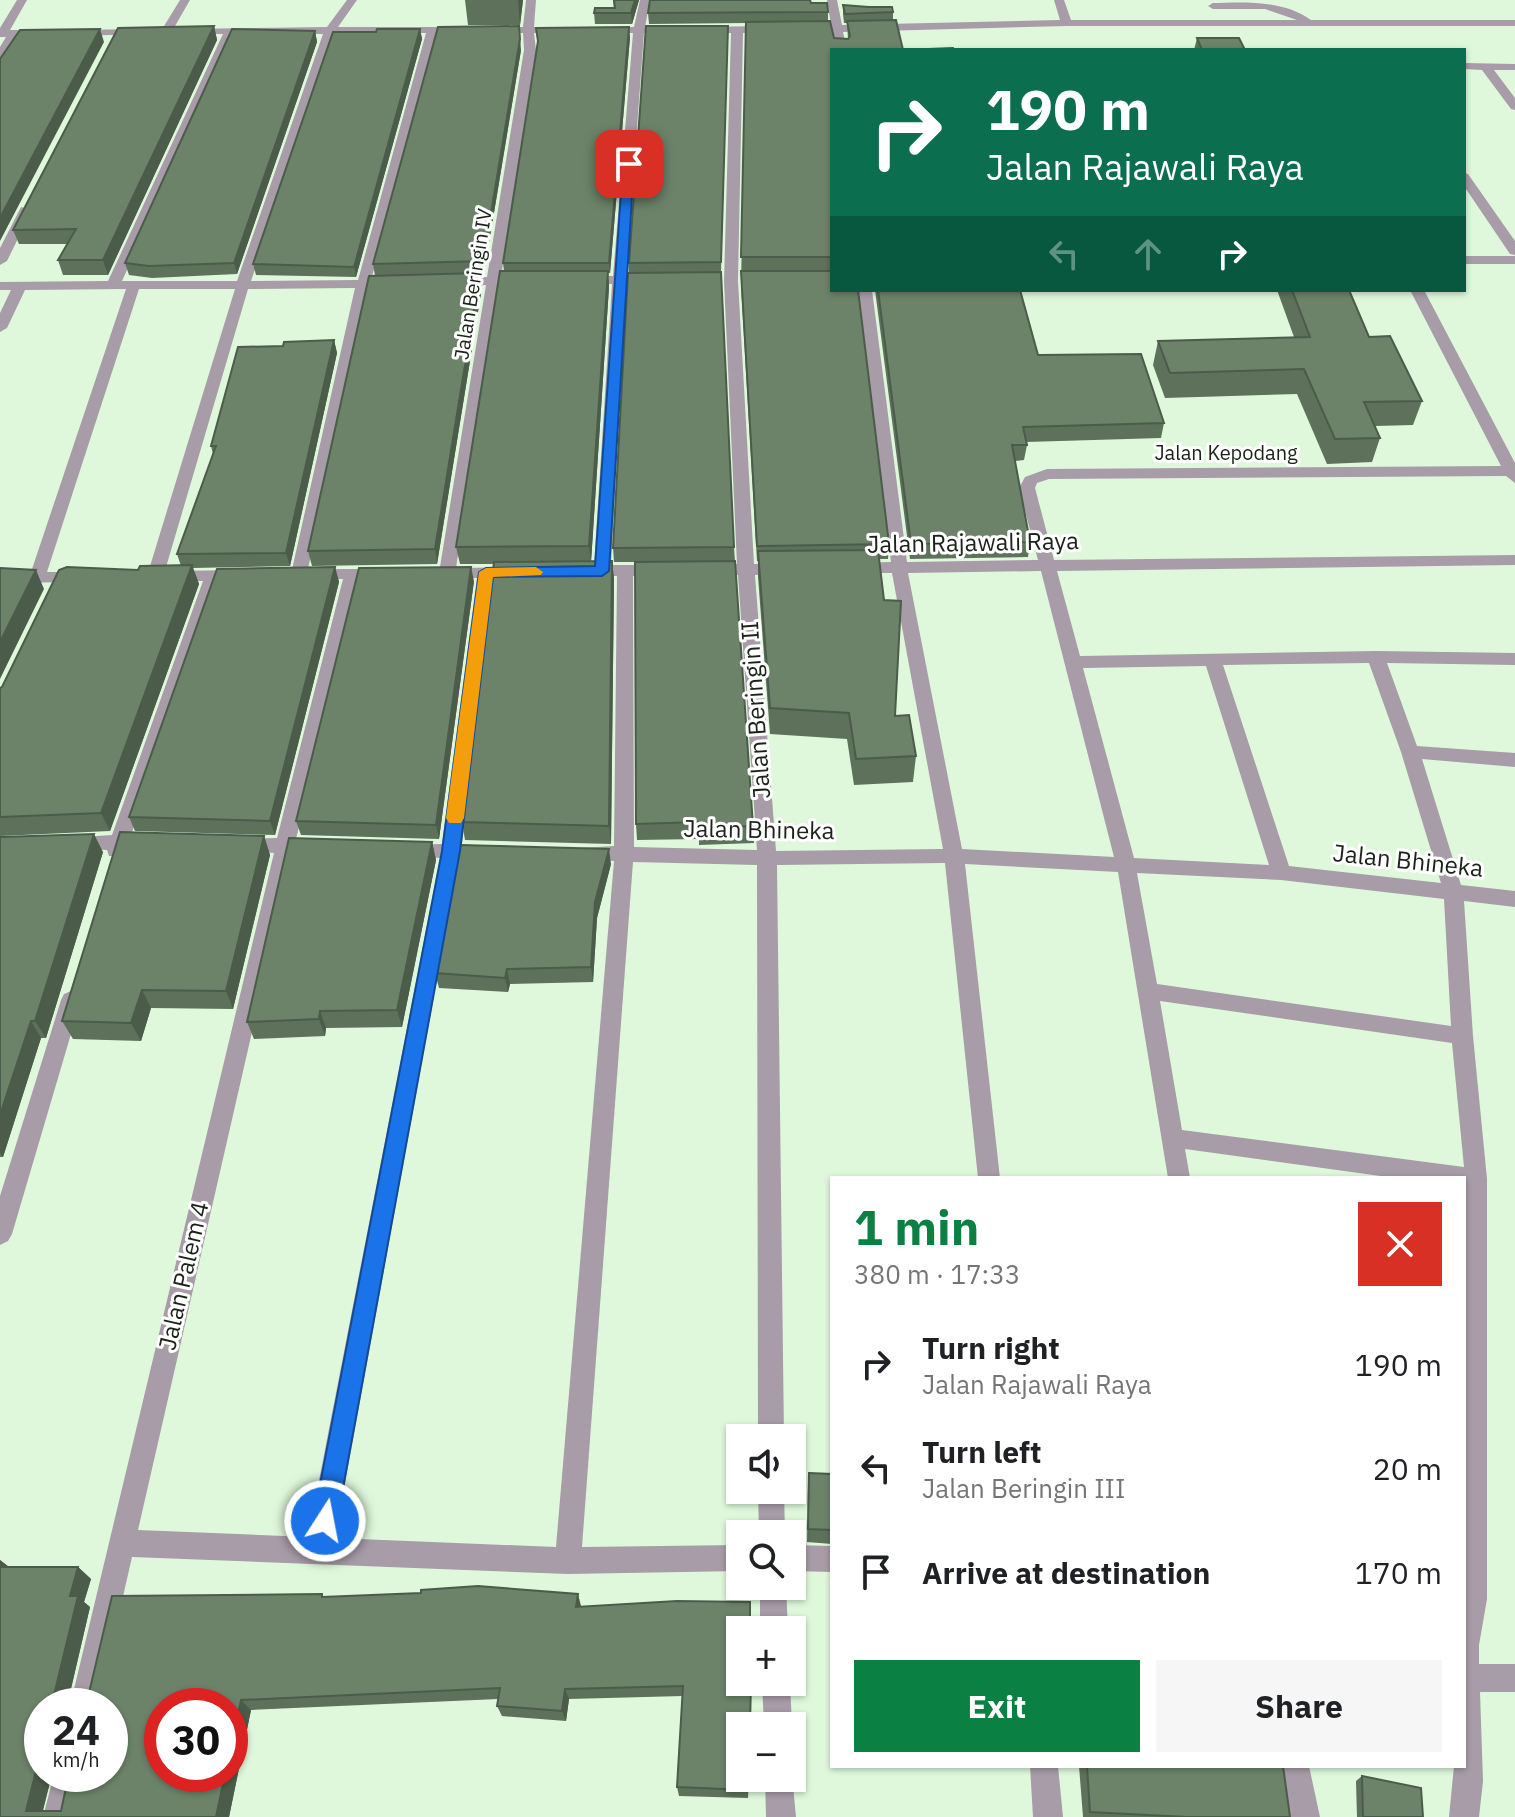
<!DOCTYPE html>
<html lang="en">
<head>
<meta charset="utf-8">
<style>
  :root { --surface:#fff; --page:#f6f6f6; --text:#202124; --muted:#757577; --accent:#0b8043 }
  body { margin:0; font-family:"IBM Plex Sans",sans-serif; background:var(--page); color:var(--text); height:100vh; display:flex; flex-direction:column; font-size:30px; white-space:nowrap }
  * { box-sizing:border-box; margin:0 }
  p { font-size:26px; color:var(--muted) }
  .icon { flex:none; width:44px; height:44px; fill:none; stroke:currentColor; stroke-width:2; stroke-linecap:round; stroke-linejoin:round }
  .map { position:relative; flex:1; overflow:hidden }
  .side { position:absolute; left:830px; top:1176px; width:636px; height:592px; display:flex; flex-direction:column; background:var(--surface); border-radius:0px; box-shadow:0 2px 6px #0004 }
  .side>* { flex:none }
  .guide { position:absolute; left:830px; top:48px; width:636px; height:244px; border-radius:0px; box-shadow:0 2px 6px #0004; background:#0b6e4f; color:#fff; overflow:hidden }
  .fabs { position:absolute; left:726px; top:1424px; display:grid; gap:16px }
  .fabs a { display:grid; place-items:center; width:80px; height:80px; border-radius:0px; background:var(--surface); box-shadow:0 2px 6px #0004; font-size:40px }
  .speed { position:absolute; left:24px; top:1688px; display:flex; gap:16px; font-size:40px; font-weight:700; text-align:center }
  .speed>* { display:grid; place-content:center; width:104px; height:104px; border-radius:50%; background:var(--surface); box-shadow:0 2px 6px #0004; line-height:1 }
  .speed small { font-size:20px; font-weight:400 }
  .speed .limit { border:12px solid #d22; background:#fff; color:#111 }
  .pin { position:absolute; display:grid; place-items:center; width:68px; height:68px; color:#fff; margin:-34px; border-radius:16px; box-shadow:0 4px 12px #0006 }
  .me { position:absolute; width:88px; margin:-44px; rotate:11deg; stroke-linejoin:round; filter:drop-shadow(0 0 6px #0008) }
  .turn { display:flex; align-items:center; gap:28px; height:168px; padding:0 24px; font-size:36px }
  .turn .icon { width:104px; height:104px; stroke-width:2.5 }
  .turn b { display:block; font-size:56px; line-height:68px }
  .lanes { display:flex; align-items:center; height:76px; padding:0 24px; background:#0003; justify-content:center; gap:40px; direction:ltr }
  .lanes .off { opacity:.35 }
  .round { display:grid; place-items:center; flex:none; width:84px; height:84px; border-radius:0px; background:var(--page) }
  .overview { display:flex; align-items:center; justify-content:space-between; height:136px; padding:0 24px }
  h1 { font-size:48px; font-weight:800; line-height:60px; color:var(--accent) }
  .button { display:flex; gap:16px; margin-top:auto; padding:16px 24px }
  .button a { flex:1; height:92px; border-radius:0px; background:var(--accent); color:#fff; font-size:32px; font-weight:800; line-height:92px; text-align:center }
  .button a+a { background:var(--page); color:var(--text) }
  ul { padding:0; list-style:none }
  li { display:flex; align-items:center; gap:24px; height:104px; padding:0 24px }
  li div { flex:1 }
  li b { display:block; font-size:30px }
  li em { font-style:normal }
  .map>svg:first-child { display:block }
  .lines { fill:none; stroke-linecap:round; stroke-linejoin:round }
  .minor { fill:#a79ca7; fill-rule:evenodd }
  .wall { fill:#5d715b; fill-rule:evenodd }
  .shaded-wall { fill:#4c5c4a }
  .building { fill:#6c836a; stroke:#4c5c4a; stroke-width:2; fill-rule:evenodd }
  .route { fill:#1a73e8; stroke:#114b97; stroke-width:2 }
  .slow { fill:#f59e0b }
  .labels { text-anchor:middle; stroke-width:6; stroke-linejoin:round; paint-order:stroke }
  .far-street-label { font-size:20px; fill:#1a2318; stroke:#fff }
  .street-label { font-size:24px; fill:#1a2318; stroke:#fff }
</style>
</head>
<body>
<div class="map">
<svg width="1515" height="1817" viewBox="0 0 1515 1817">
  <rect width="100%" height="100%" fill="#dff8dc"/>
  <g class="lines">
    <path class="minor" d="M17 0H27L10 30H43L49 33 43 36 18 37 4 58 0 59V47L6 37H0V28Z
      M180 0H190L171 33H163L161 31Z
      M347 0H357L338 27H463L469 30 463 33H438L371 280H392L399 284 392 288H369L308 569H383L391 574 383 579H360L296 839 320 842 323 847 320 852 293 853 138 1530 308 1537 440 858 402 855 399 850 402 845 442 844 477 578H447L439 573 486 285 456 286 449 282 456 278 487 277 524 50 523 33H495L489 30 495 27H523L526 0H536L534 27H563L569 30 563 33H534L536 50 501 277 524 276 531 280 524 284 500 285 456 568 519 567 527 572 519 577 494 578 462 844 492 847 495 852 492 857 459 859 335 1538 556 1547 614 861 578 858 575 853 578 848 614 846 617 576H587L579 571 581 567 594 566 612 284H584L577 280 584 276H613L633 33H603L597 30 603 27H634L640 0H650L645 27H671L677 30 671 33H644L626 276H652L659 280 652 284H626L611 565H659L667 570 659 575 633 576 634 847 757 850 738 575H711L703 570 711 565 737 564 724 281 731 33H703L697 30 703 27 771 26 775 27V31L743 33 738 281 754 564H783L791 569 783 574 755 575 776 851 943 849 892 573H855L847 568 855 563 891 562 858 290H872L907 562 1038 560 1019 488 1025 477 1047 469 1501 466 1410 290H1424L1515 463V483L1506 476 1049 479 1037 483 1035 488 1054 560 1515 555V565L1057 571 1080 656 1376 651 1515 653V665L1387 663 1417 746 1515 753V767L1422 759 1461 885 1515 891V907L1464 901 1473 1036 1487 1179V1599L1479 1645V1664H1515V1692H1480L1483 1781 1479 1817H1449L1454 1766H1464V1178H1395L1185 1149 1190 1178H1168L1118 872 965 864 1000 1178H978L945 863 777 865 784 1438H758L757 865 633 862 582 1547 740 1545V1571L568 1574 132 1557 98 1706H70L274 853 234 849 231 844 234 839 277 838 343 579H299L291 574 355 288 248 289 164 574 171 571 239 570 247 575 239 580 220 581 131 835 148 837 151 842 148 847 126 849 123 856H109L107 850 66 848 63 843 66 838 112 835 203 581H171L163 577 155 581 147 576 235 289H139L47 572H83L91 577 83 582 0 583V573L31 572 126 289 25 290 7 328 0 332V313L11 290H0V282L108 281 223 34H187L183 33V29L327 27ZM426 33 358 280 251 281 334 34ZM234 34H323L237 281H122ZM1041 571 1114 857 962 849 908 573ZM1369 663 1401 752 1441 883 1289 866 1223 665ZM1206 666 1269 865 1134 858 1083 668ZM1137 873 1281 880 1444 899 1451 1026 1157 984ZM1160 1001 1452 1043 1464 1167 1182 1130Z
      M827 0H837L842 25 1060 20 1054 0H1064L1071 20H1297L1265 9H1213L1208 6 1213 3C1245 2 1284 0 1311 20H1515V26H1067L843 32 847 50H835L832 32H807L801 29 807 26 831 25Z
      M143 29 149 32 147 34 75 36 69 33 75 30Z
      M1464 63 1515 64V70H1494L1515 98V110L1511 109 1482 70 1464 69Z
      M1464 173 1468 174 1515 241V255L1510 254 1464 186Z
      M21 207 32 210 7 261 0 265V248Z
      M1464 256H1515V264H1464Z
      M71 991 78 994 81 1000 12 1234 8 1241 0 1245V1196L61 1000 64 994Z
      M758 1490H784L785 1534H759Z
      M792 1545 832 1546V1572L792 1571Z
      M760 1586H786L788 1630H760Z
      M762 1682H790L792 1726H764Z
      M1030 1766H1058L1063 1817H1033Z
      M1281 1766H1309L1320 1817H1290Z
      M54 1774H82L73 1817H43Z
      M792 1775 796 1817H766L765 1778H792Z"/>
  </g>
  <path class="wall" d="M465 0H523L520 25H468Z
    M613 0H639L632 24H595L594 13 614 8Z
    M811 3 828 12V21L834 38 848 39 847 23H844L843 14V5L893 12V20L903 50H954H832V290L889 544 888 559H879L895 716 916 756 913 782 854 785 847 739 770 734 758 577V561H757L741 286 746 23 649 24 648 13Z
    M214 26 217 40 108 275H63L58 260 68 244H19L13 230Z
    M420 29 422 39 356 277 256 275 253 264Z
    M315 31 317 42 237 274 152 278 129 275 125 263Z
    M728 36 721 272 629 273V263Z
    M630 37 610 273H608L609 287 591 561H612L614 579 611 844 465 840 462 822 494 564H460L456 547 504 271 503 263Z
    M1197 38 1245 50H1194Z
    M521 50 484 273H480L482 287 437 564 312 566 308 551 375 276 373 264Z
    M875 290H1020L1038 355 1164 423 1161 438 1026 442 1027 445 1024 460 1015 461 1030 542 1028 557 910 559Z
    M1277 290H1349L1369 337 1422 401 1413 425 1375 426 1380 438 1372 462 1327 464 1297 394 1165 398 1153 365 1158 341 1294 337Z
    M334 340 337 353 290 566 193 568 199 584 110 831 0 836V688L138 570 181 566 177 554 213 454 211 446 283 346Z
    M734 547 753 826 754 843 699 845V839L637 840 636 824 635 562H614L613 548Z
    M335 567 339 582 275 835 135 831 129 817Z
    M474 581 439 839 301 835 296 821Z
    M264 836 270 855 233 1009 151 1008 141 1041 73 1039 62 1021Z
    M0 837 103 852 46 1038H41L3 1157H0Z
    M432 842 436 860 402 1027 326 1028 325 1036 254 1039 247 1022Z
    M611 864 597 918 593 982 510 984 508 992 439 988 435 973Z
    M832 1474V1544L807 1542 808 1487Z
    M0 1560 9 1567H78L91 1579 84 1602 90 1607 69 1698 88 1697 325 1597 581 1607 677 1601 749 1778 748 1798 679 1796 677 1787 683 1696 569 1699 566 1721 502 1716 497 1706 498 1699 251 1710 229 1817H0ZM42 1706 110 1774 61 1811H43L52 1774H42Z
    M1079 1766H1283L1290 1817H1083Z
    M1362 1776 1423 1817H1357L1356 1781Z"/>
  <path class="shaded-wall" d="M518 0H523L520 25Z
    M635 0H639L632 24 631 13Z
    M214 26 217 40 108 275 103 260Z
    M519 26 521 50 484 273 483 261Z
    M629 27 630 37 610 273 609 263Z
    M100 29 104 42 0 241V218Z
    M420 29 422 39 356 277 354 267Z
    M315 31 317 42 237 274 234 263Z
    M608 271 609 287 591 563 589 546Z
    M480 273 482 287 437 564 435 549Z
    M334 340 337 353 290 566 286 553Z
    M612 561 614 579 611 844 609 826Z
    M192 565 199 584 110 831 101 813Z
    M335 567 339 582 275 835 270 821Z
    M471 567 474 581 439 839 436 825Z
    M36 570 44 589 0 679V642Z
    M94 834 103 852 46 1038 35 1021Z
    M264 836 270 855 233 1009 226 991Z
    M432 842 436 860 402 1027 397 1010Z
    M609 849 611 864 597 918 593 982 591 967 595 902Z
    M507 969 510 984 508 992 505 978Z
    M142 990 151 1008 141 1041 131 1023Z
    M320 1011 326 1028 325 1036 319 1019Z
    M31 1021 41 1038 3 1157 0 1153V1115Z
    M0 1560 13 1570H0Z
    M78 1567 91 1579 84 1602 90 1607 67 1705 57 1699 54 1695 70 1596Z
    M578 1594 581 1606 580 1618 576 1607Z
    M565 1689 569 1699 566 1721 562 1711Z
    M241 1700 251 1710 229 1817H216L225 1774H230V1752Z
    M38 1763 42 1765V1774H52L41 1817 26 1811Z"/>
  <path class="building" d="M614 0H635L631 13H594L595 8H615Z
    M650 0H810L811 3H827L828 12 648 13Z
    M843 5 869 7H892L893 12 845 14Z
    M896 20 903 50 953 48 954 50H832V257H741L746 22 830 21 834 38 848 39 850 36 847 21Z
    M214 26 103 260H58L76 229 13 230 118 28Z
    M519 26 520 39 483 261 373 264 438 27Z
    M646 26H728L721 262 629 263Z
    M629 27 609 263H503L538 41 536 28Z
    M100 29 0 218V59L20 30Z
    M232 29 315 31 234 263 149 266 125 263Z
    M377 29H420L354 267 253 264 333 32H376Z
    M1197 38H1239L1245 50H1202Z
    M500 271H608L589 546 456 547Z
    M741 271H832V290H858L889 544 757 546Z
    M721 272 734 547 613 548 628 273Z
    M480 273 435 549 308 551 369 276Z
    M878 290H1020L1038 355 1141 354 1164 423 1023 427 1027 445H1012L1030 542 911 544Z
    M1292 290H1349L1369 337 1390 336 1422 401 1364 402 1380 438 1335 439 1304 369 1170 373 1158 341 1310 337Z
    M334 340 286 553 177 554 216 446H211L238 347 283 346 284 342Z
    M878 550 884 600 901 601 895 716 909 715 916 756 856 759 849 713 770 708 758 551Z
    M612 561 609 826 462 822 494 562Z
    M735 561 753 826 699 828 698 822 636 824 635 562Z
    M192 565 101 813 0 817V688L2 687 59 570 67 567 138 570 140 566Z
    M335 567 270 821 129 817 217 569Z
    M471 567 436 825 296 821 359 568Z
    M0 568 36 570 0 642Z
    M120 832 264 836 226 991 142 990 131 1023 62 1021Z
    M94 834 35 1021H31L0 1115V837Z
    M289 838 432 842 397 1010 320 1011 319 1019 247 1022Z
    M459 845 609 849 595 902 591 967 507 969 505 978 435 973Z
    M809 1473 832 1474V1530L808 1529Z
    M0 1567H78L70 1596H78L54 1695 57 1699 88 1697 112 1596 322 1594V1597L421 1593V1590L478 1586 578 1594 576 1607 677 1601 750 1602V1630H740V1682H751L750 1726H740V1778H748V1790L677 1787 683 1686 565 1689 562 1711 497 1706 500 1688 241 1700 230 1752V1706H162V1774H225L216 1817H0ZM42 1706H110V1774H69L61 1811H26L38 1763H42Z
    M1087 1766H1283L1290 1817H1187L1090 1812Z
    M1362 1776 1421 1788 1423 1817H1363Z"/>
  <path class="route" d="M629 161 634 164 609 571 602 576 493 577 460 851 337 1521 333 1529 325 1533 316 1529 313 1521 442 851 479 572 486 568 595 566 623 164Z"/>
  <path class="slow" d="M536 567 543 572 541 575 493 577 464 818 461 823H449L446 818 479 572 486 568Z"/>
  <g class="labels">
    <g class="far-street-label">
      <text transform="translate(473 284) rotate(-81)" y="7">Jalan Beringin IV</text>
      <text x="1226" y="460">Jalan Kepodang</text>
    </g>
    <g class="street-label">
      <text transform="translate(973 543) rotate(-1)" y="8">Jalan Rajawali Raya</text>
      <text transform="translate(756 710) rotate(-94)" y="8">Jalan Beringin II</text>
      <text transform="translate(759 830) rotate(1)" y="8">Jalan Bhineka</text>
      <text transform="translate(1408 861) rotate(6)" y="8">Jalan Bhineka</text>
      <text transform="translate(184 1276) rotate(-77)" y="8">Jalan Palem 4</text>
    </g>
  </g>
</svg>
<div class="fabs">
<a><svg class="icon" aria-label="sound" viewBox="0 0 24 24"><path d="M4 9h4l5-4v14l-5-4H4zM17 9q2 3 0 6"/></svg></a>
<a><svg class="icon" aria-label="search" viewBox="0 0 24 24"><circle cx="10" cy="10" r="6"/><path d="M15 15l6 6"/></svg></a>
<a>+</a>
<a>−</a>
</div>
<div class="speed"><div>24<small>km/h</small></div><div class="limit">30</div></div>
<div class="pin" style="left:629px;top:164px;background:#d93025"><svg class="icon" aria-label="arrive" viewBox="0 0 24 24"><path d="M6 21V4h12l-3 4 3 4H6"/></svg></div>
<svg class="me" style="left:325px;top:1521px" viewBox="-20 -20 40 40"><circle r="17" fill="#1a73e8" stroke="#fff" stroke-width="3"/><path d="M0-11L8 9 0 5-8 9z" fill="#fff"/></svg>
<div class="guide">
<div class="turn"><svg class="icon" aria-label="right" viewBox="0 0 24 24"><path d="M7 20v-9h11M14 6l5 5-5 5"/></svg><div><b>190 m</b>Jalan Rajawali Raya</div></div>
<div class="lanes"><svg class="icon off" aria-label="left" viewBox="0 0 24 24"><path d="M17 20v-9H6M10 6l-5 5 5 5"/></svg><svg class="icon off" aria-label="ahead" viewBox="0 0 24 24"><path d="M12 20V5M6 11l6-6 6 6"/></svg><svg class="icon" aria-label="right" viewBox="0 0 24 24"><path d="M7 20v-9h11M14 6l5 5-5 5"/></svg></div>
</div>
<section class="side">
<div class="overview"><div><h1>1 min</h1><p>380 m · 17:33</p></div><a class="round" style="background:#d93025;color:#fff"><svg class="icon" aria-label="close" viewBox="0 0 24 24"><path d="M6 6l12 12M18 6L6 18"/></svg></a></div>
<ul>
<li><svg class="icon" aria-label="right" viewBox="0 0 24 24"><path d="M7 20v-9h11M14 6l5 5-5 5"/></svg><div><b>Turn right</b><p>Jalan Rajawali Raya</p></div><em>190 m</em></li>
<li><svg class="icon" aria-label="left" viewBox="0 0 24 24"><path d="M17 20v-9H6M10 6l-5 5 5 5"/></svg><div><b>Turn left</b><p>Jalan Beringin III</p></div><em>20 m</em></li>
<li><svg class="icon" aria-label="arrive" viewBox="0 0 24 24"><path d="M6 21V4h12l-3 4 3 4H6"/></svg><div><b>Arrive at destination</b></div><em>170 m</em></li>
</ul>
<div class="button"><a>Exit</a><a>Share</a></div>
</section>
</div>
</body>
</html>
